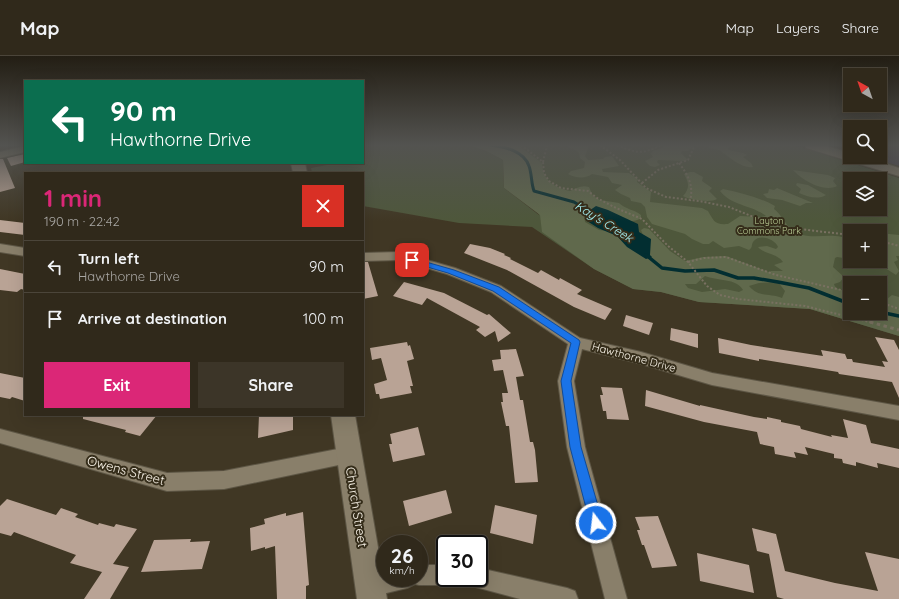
<!DOCTYPE html>
<html lang="en">
<head>
<meta charset="utf-8">
<style>
  :root { --surface:#30291b; --page:#3c3528; --text:#f1f3f6; --muted:#a8a6a3; --line:#4b453a; --accent:#db2777 }
  body { margin:0; font-family:Quicksand,sans-serif; background:var(--page); color:var(--text); height:100vh; display:flex; flex-direction:column; font-size:15px; white-space:nowrap }
  * { box-sizing:border-box; margin:0 }
  p { font-size:13px; color:var(--muted) }
  .icon { flex:none; width:22px; height:22px; fill:none; stroke:currentColor; stroke-width:2; stroke-linecap:round; stroke-linejoin:round }
  .map { position:relative; flex:1; overflow:hidden }
  .panel { position:absolute; left:24px; top:116px; width:340px; height:244px; display:flex; flex-direction:column; background:var(--surface); border-radius:0px; box-shadow:0 4px 16px #0002,0 0 0 1px var(--line) }
  .panel>* { flex:none }
  .banner { position:absolute; left:24px; top:24px; width:340px; height:84px; border-radius:0px; box-shadow:0 4px 16px #0002,0 0 0 1px var(--line); background:#0b6e4f; color:#fff; overflow:hidden }
  .needle { width:26px; rotate:320deg }
  .tools { position:absolute; left:843px; top:12px; display:grid; gap:8px }
  .tools a { display:grid; place-items:center; width:44px; height:44px; border-radius:0px; background:var(--surface); box-shadow:0 4px 16px #0002,0 0 0 1px var(--line); font-size:20px }
  .speed { position:absolute; left:376px; top:479px; display:flex; gap:8px; font-size:20px; font-weight:700; text-align:center }
  .speed>* { display:grid; place-content:center; width:52px; height:52px; border-radius:50%; background:var(--surface); box-shadow:0 4px 16px #0002,0 0 0 1px var(--line); line-height:1 }
  .speed small { font-size:10px; font-weight:400 }
  .speed .limit { border:2px solid #111; border-radius:6px; background:#fff; color:#111 }
  .pin { position:absolute; display:grid; place-items:center; width:34px; height:34px; color:#fff; margin:-17px; border-radius:8px; box-shadow:0 2px 6px #0006 }
  .me { position:absolute; width:44px; margin:-22px; rotate:345deg; stroke-linejoin:round; filter:drop-shadow(0 0 3px #0008) }
  .turn { display:flex; align-items:center; gap:14px; height:84px; padding:0 20px; font-size:18px }
  .turn .icon { width:52px; height:52px; stroke-width:2.5 }
  .turn b { display:block; font-size:28px; line-height:34px }
  .round { display:grid; place-items:center; flex:none; width:42px; height:42px; border-radius:0px; background:var(--page) }
  .summary { display:flex; align-items:center; justify-content:space-between; height:68px; padding:0 20px }
  h1 { font-size:24px; font-weight:700; line-height:30px; color:var(--accent) }
  .button { display:flex; gap:8px; margin-top:auto; padding:8px 20px }
  .button a { flex:1; height:46px; border-radius:0px; background:var(--accent); color:#fff; font-size:16px; font-weight:700; line-height:46px; text-align:center }
  .button a+a { background:var(--page); color:var(--text) }
  ul { padding:0; list-style:none }
  li { display:flex; align-items:center; gap:12px; height:52px; padding:0 20px; border-top:1px solid var(--line) }
  li div { flex:1 }
  li b { display:block; font-size:15px }
  li em { font-style:normal }
  header { display:flex; align-items:center; gap:24px; box-sizing:border-box; height:56px; padding:0 20px; background:var(--surface); border-bottom:1px solid var(--line) }
  header strong { font-size:19px }
  nav { display:flex; gap:22px; margin-inline-start:auto; font-size:14px }
  .map>svg:first-child { display:block }
  .education { fill:#423c4d }
  .green { fill:#4e573b; fill-rule:evenodd }
  .forest { fill:#60694c; fill-rule:evenodd }
  .water { fill:#022e31 }
  .lines { fill:none; stroke-linecap:round; stroke-linejoin:round }
  .stream-far1 { stroke:#022e31; stroke-width:3 }
  .stream { stroke:#022e31; stroke-width:3.5 }
  .building { fill:#b9a395 }
  .street-casing { stroke:#5d5645; stroke-width:2 }
  .secondary-casing { stroke:#5d5645; stroke-width:2 }
  .path-far1 { stroke:#797161; stroke-width:2; stroke-dasharray:2 2; stroke-linecap:butt }
  .path { stroke:#797161; stroke-width:3; stroke-dasharray:3.5 3.5; stroke-linecap:butt }
  .street { fill:#897f6a; fill-rule:evenodd }
  .secondary { fill:#897f6a; fill-rule:evenodd }
  .route { fill:#1a73e8; stroke:#114b97 }
  .labels { text-anchor:middle; stroke-width:4; stroke-linejoin:round; paint-order:stroke }
  .far-park-label { font-size:9px; fill:#b8ca94; stroke:#352d1a }
  .street-label { font-size:11px; fill:#faf4e9; stroke:#352d1a }
  .water-label { font-size:12px; font-style:italic; fill:#a5f1f5; stroke:#352d1a }
  .near-street-label { font-size:13px; fill:#faf4e9; stroke:#352d1a }
</style>
</head>
<body>
<header>
<strong>Map</strong>
<nav><a>Map</a><a>Layers</a><a>Share</a></nav>
</header>
<div class="map">
<svg width="899" height="543" viewBox="0 0 899 543">
  <rect width="100%" height="100%" fill="#403724"/>
  <path class="education" d="M880 89H899V110L870 101H880Z"/>
  <path class="green" d="M363 89H468L486 95 503 104 504 132 539 159 493 89H794L899 122V280L810 253 699 246 661 236 633 233 594 213 532 171 459 167 363 150V117H312L311 112 338 107H363ZM850 123H880V153H850ZM850 175H880V205H850ZM850 227H880V257H850Z"/>
  <path class="forest" d="M468 89H518L542 107C543 125 554 131 570 135 577 132 581 129 589 131L593 140 600 144 619 147C625 153 635 154 641 159V162C629 171 600 159 588 153L584 156 585 166 599 174 643 179 641 174 644 172 649 173 670 195 685 205 703 201 726 200 769 216 771 215H783L774 209 783 206C777 197 765 199 758 191L767 190 776 193 778 191C775 183 759 177 753 186 751 190 753 191 749 194L739 190 724 192 713 185 709 188H703L692 183 685 178 652 168 647 161 645 151 641 147 631 145 630 142 621 138 615 134 622 129 612 127 608 121 592 118C586 123 575 122 568 118L571 115 584 112 585 106 580 102 579 97C576 93 569 93 567 89L589 90 585 100 588 104 603 103 605 101 612 100 619 110 602 113 603 116 629 117 638 123 637 126 651 136 650 146 702 152 708 155C714 165 714 169 728 168L740 160 761 161 766 160C752 149 732 150 720 135L723 133C741 137 759 141 775 150L774 153C781 158 784 166 790 172 802 184 820 179 835 180 840 180 845 182 850 183V191L845 188 844 190 850 195V203L837 201 835 202 833 211 844 221 840 226 834 228C835 234 844 234 850 236V257H880V242L887 243 892 239 899 241V280L810 253 699 246 661 236 633 233 594 213 542 176 540 159 504 132 503 104 486 95ZM705 220C716 225 737 222 743 234L739 236 725 233 702 236 688 232 685 228H696ZM778 226 785 235 782 242C770 237 759 242 749 230L759 227Z
    M665 89H693L694 90 688 95H682L681 97 688 104 685 105 658 104 657 106 660 109 655 111 650 110 645 105 653 101 651 98 653 95 662 92Z
    M708 89H728L729 90 728 93C734 97 742 95 747 99L743 101 751 107 753 111C743 113 730 102 722 96 719 93 713 93 709 92Z
    M793 114 828 119 835 122 833 125 837 130C824 137 802 124 793 114Z
    M690 116H694L703 121 702 125 712 132 709 135 717 143C712 147 689 144 683 140 690 132 689 127 684 118Z
    M797 127 808 129 826 139C818 144 808 141 799 137L801 133 796 129Z
    M777 132 813 147H806L800 150 782 144 767 142 763 138 768 137 769 133 774 134Z
    M880 177 899 179V200H896L898 204 894 206 899 215 896 219 882 210 883 205 880 201Z"/>
  <path class="water" d="M596 150 608 154 638 168 639 176 651 183 650 199 652 201 646 203 627 191 617 180 598 172 587 165 586 157Z"/>
  <g class="lines">
    <path class="stream-far1" d="M491 89C505 91 524 95 529 110 532 118 531 127 534 135L574 146 592 157"/>
    <path class="stream" d="M646 199 662 212 685 215 714 214 738 222H754L778 226 809 232 850 248
      M880 256 899 260"/>
  </g>
  <path class="building" d="M25 98V106L11 110 7 102Z
    M0 103H3L15 132 0 136Z
    M0 164 25 167V179L0 176Z
    M470 188 490 192 505 198 504 199 511 202 510 203 538 217 541 214 559 224 560 222 582 234 577 238 612 253 605 264 574 251 507 214 464 197Z
    M363 206H368L378 240 363 243Z
    M0 213 25 218V234L21 233 17 236 0 234Z
    M404 226 444 237 487 259 489 258 511 277 498 286 495 275 485 281 476 274 480 271 427 242 422 249 393 240Z
    M626 259 653 267 649 279 623 270Z
    M671 272 698 278V292L670 284Z
    M875 281 894 284 899 294V342L892 326 839 318 838 316 759 303V305L719 297 718 282 751 289 823 300 821 294 845 298 847 303H852L853 306 885 311 882 305 888 306Z
    M407 286 408 290 410 289 414 303 407 305 413 330H410L412 337 380 343 379 338H376L374 328 387 324 381 302 372 304 370 292Z
    M516 293 524 320 516 321 520 344H523L530 386H533L535 394 538 426 515 427 509 370H506L501 346H503L502 337H508L503 314 494 315 492 304 501 303 500 294Z
    M0 317 25 322V345L12 341 10 343 0 341Z
    M601 331 622 332 629 364 607 363 606 355H603L600 339H603Z
    M646 334 700 350V349L754 361 767 363V361L781 364V366L800 370 801 373 832 381 831 379 848 382 843 363 866 369 871 387 899 393V412L877 407 878 412 856 406V410L843 407 842 403 834 402V398L805 391 808 399 794 396 796 402 775 398 774 391 760 388 757 376 704 366 645 350Z
    M83 359H157L140 380 125 376 126 374 83 363Z
    M259 359H293V374L258 382Z
    M418 371 425 399 393 406 389 388H392L390 378Z
    M446 434 452 457 409 470 403 445Z
    M7 443 56 459 61 452 78 458 75 461 98 469 99 467 114 471 116 468 137 473 113 508 129 511 110 543H84L102 516 70 507 76 499 14 476 11 480 0 477V450Z
    M495 449 537 459 533 488 490 477Z
    M303 456 309 529 306 530V543H277L275 490 265 493V491L251 495 250 472 265 468 264 463 286 457V460Z
    M658 460 677 510 652 512 644 489H642L637 474H640L635 461Z
    M752 472 776 478 785 515 835 527 878 535 865 496 899 503V543H784L777 541 769 498 757 495Z
    M191 483 190 486 210 485 202 513 141 516 154 484Z
    M697 497 749 509 754 537 700 525Z"/>
  <g class="lines">
    <defs>
      <path id="street" d="M25 90V96L0 102V96Z
        M0 188 25 192V200L0 196Z
        M399 196 455 212 501 230 580 282 641 296 712 317 899 350V364L712 329 641 308 582 293 574 325 585 391 627 543H605L567 391 558 325 568 288 491 236 447 218 399 204 363 205V197Z
        M0 373 167 417 224 415 348 391 354 393 357 399 354 405 348 407 224 433 167 435 0 387Z
        M419 509H445V522H454L452 526 445 529H419L415 528 407 532 370 541 363 537 359 530 363 523 385 516V522H419Z
        M479 512 567 532 575 535 578 543H520L468 529 465 522H479Z"/>
      <path id="secondary" d="M805 89H823L850 97V101H865L899 112V120L806 92Z
        M291 107H305L307 117H293Z
        M331 359H355L387 543H357Z"/>
    </defs>
    <use href="#street" class="street-casing"/>
    <use href="#secondary" class="secondary-casing"/>
    <path class="path-far1" d="M521 89 543 106 544 117 549 125 561 132 588 135 597 142 616 152 642 163 668 190 688 206 707 230 720 239 738 243 805 250 873 267
      M600 89 620 104 646 132 666 141 699 145 729 151 771 168 783 171 850 179
      M617 89C636 97 642 99 661 89
      M543 106 547 89
      M679 107C688 119 694 129 690 145
      M642 127 658 114 688 104 695 89
      M880 185 899 190
      M688 206 704 202 726 201 776 219 850 236
      M880 246 899 253"/>
    <path class="path" d="M870 266 899 274"/>
    <use href="#street" class="street"/>
    <use href="#secondary" class="secondary"/>
  </g>
  <linearGradient id="sky" x2="0" y2="1"><stop stop-color="#231e14"/><stop offset="0.54" stop-color="#535350"/><stop offset="1" stop-color="#535350" stop-opacity="0"/></linearGradient>
  <rect width="899" height="165" fill="url(#sky)"/>
  <path class="route" d="M410 202H412L454 214 499 231 579 284 580 286 571 325 581 391 603 467 601 472 596 474 592 472 590 467 570 391 561 325 571 287 493 235 448 217 410 206Z"/>
  <g class="labels">
    <g class="far-park-label">
      <text x="769" y="168">Layton<tspan x="769" dy="10">Commons Park</tspan></text>
    </g>
    <g class="street-label">
      <text transform="translate(634 301) rotate(15)" y="4">Hawthorne Drive</text>
    </g>
    <g class="water-label">
      <text transform="translate(604 166) rotate(32)" y="4">Kay's Creek</text>
    </g>
    <g class="near-street-label">
      <text transform="translate(126 414) rotate(15)" y="5">Owens Street</text>
      <text transform="translate(357 451) rotate(81)" y="5">Church Street</text>
    </g>
  </g>
</svg>
<div class="tools">
<a><svg class="needle" viewBox="-14 -14 28 28"><path d="M0-13l5 13h-10z" fill="#e53935"/><path d="M0 13l5-13h-10z" fill="#a8a6a3"/></svg></a>
<a><svg class="icon" aria-label="search" viewBox="0 0 24 24"><circle cx="10" cy="10" r="6"/><path d="M15 15l6 6"/></svg></a>
<a><svg class="icon" aria-label="layers" viewBox="0 0 24 24"><path d="M12 4l9 5-9 5-9-5zM3 14l9 5 9-5"/></svg></a>
<a>+</a>
<a>−</a>
</div>
<div class="speed"><div>26<small>km/h</small></div><div class="limit">30</div></div>
<div class="pin" style="left:412px;top:204px;background:#d93025"><svg class="icon" aria-label="arrive" viewBox="0 0 24 24"><path d="M6 21V4h12l-3 4 3 4H6"/></svg></div>
<svg class="me" style="left:596px;top:467px" viewBox="-20 -20 40 40"><circle r="17" fill="#1a73e8" stroke="#fff" stroke-width="3"/><path d="M0-11L8 9 0 5-8 9z" fill="#fff"/></svg>
<div class="banner">
<div class="turn"><svg class="icon" aria-label="left" viewBox="0 0 24 24"><path d="M17 20v-9H6M10 6l-5 5 5 5"/></svg><div><b>90 m</b>Hawthorne Drive</div></div>
</div>
<section class="panel">
<div class="summary"><div><h1>1 min</h1><p>190 m · 22:42</p></div><a class="round" style="background:#d93025;color:#fff"><svg class="icon" aria-label="close" viewBox="0 0 24 24"><path d="M6 6l12 12M18 6L6 18"/></svg></a></div>
<ul>
<li><svg class="icon" aria-label="left" viewBox="0 0 24 24"><path d="M17 20v-9H6M10 6l-5 5 5 5"/></svg><div><b>Turn left</b><p>Hawthorne Drive</p></div><em>90 m</em></li>
<li><svg class="icon" aria-label="arrive" viewBox="0 0 24 24"><path d="M6 21V4h12l-3 4 3 4H6"/></svg><div><b>Arrive at destination</b></div><em>100 m</em></li>
</ul>
<div class="button"><a>Exit</a><a>Share</a></div>
</section>
</div>
</body>
</html>
